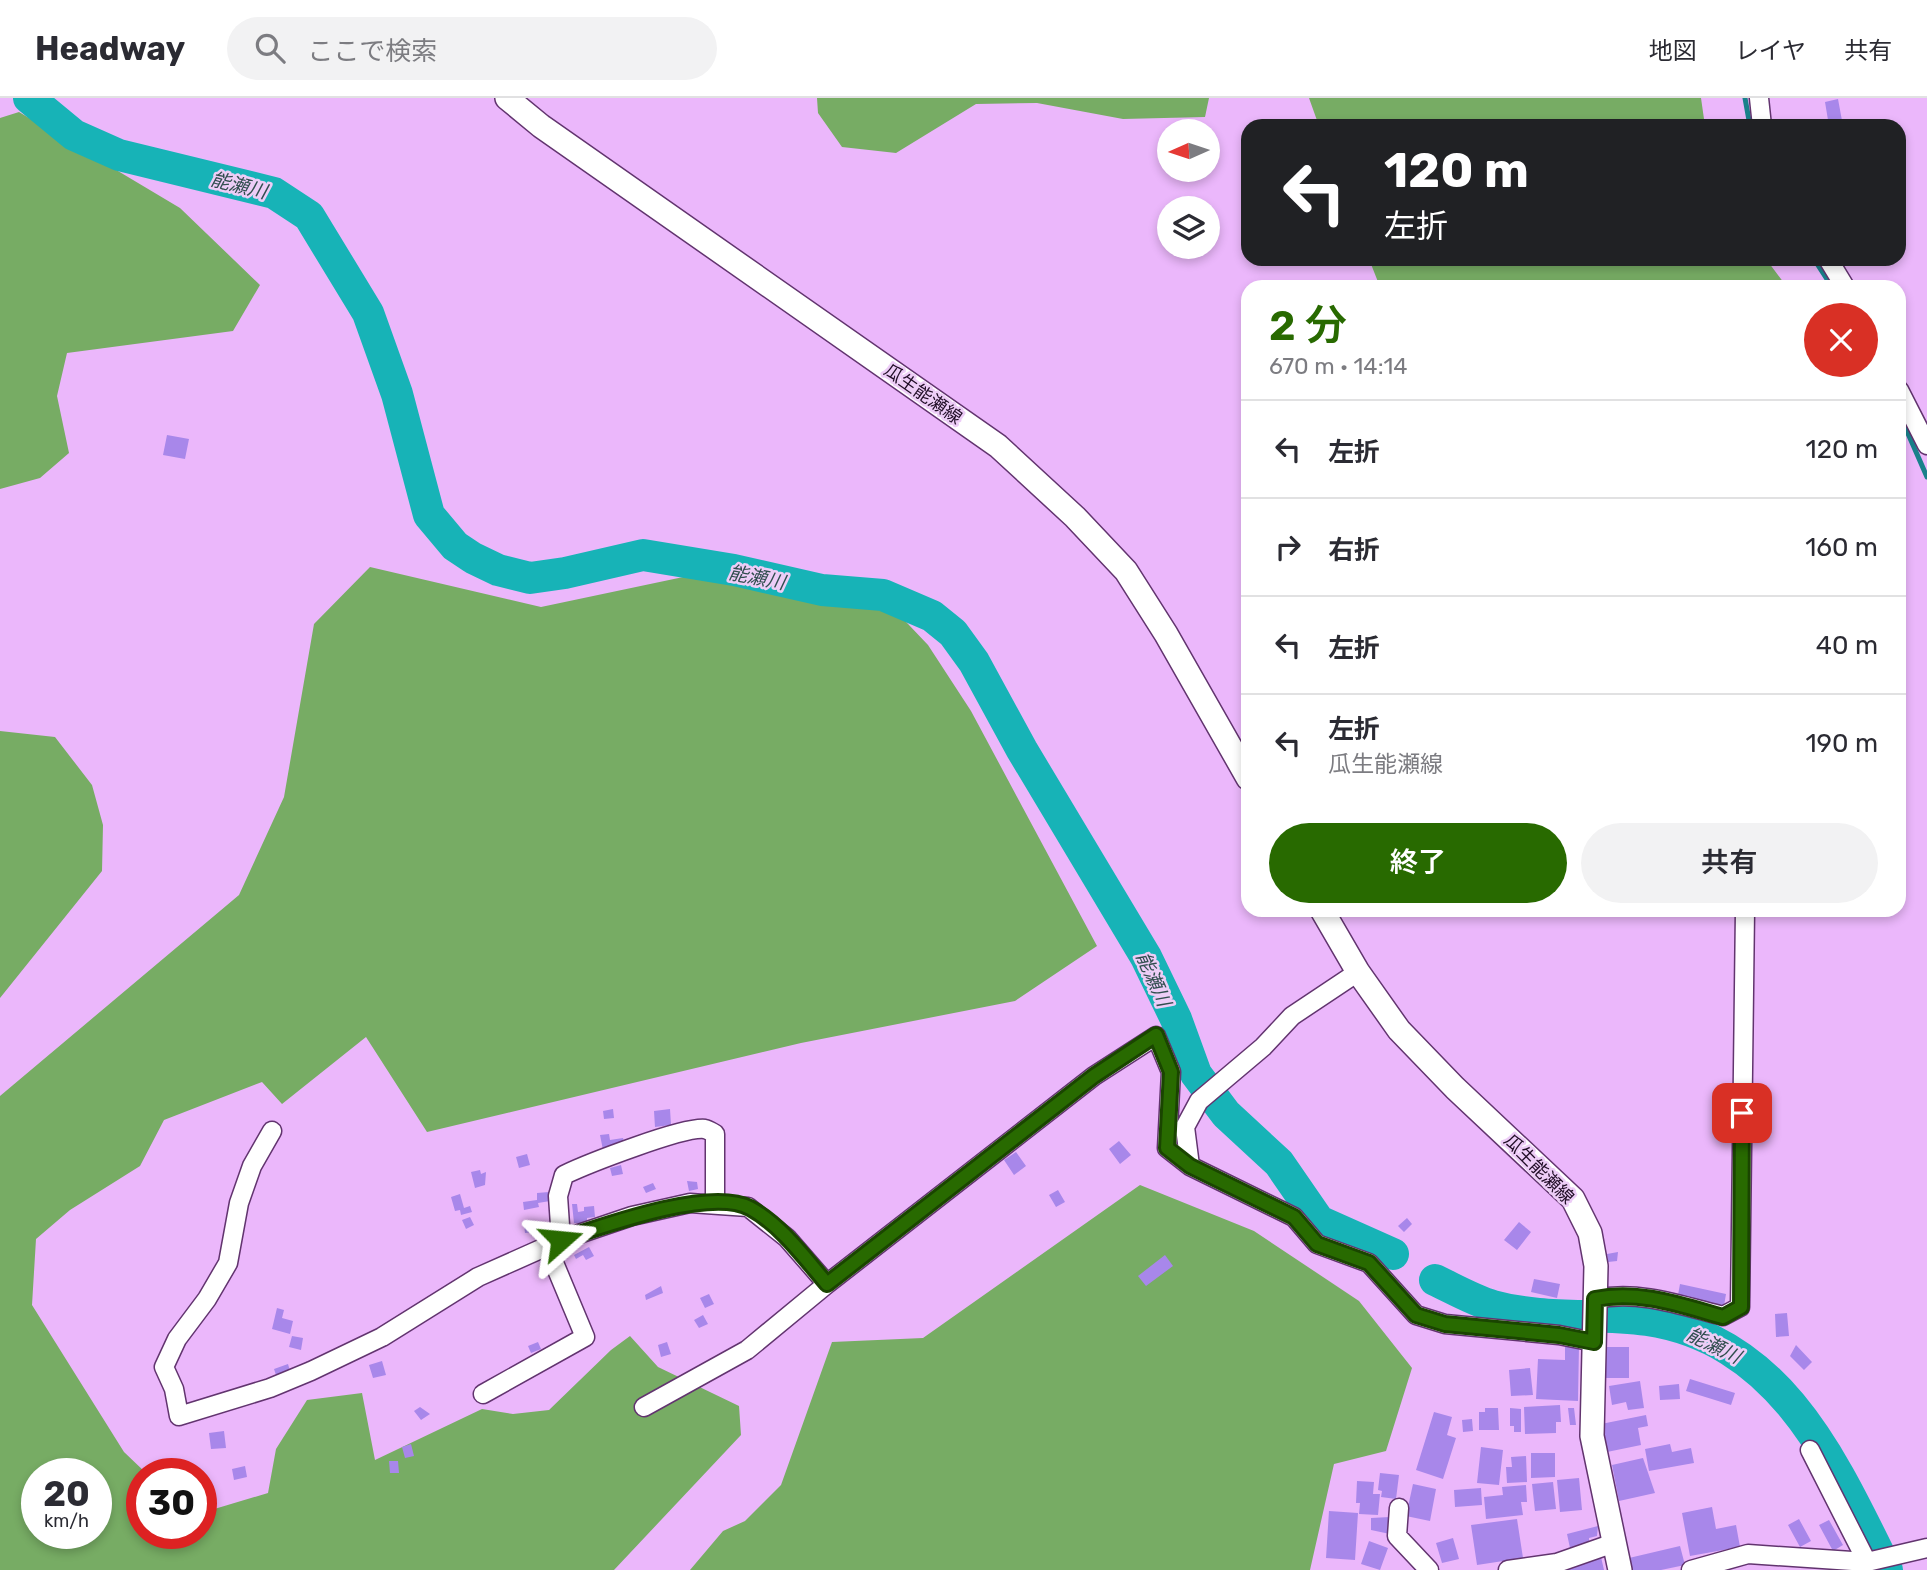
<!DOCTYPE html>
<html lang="ja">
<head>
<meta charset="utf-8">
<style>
  :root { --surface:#fff; --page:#f2f2f3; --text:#2b2b33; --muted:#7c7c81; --line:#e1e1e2; --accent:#286a00 }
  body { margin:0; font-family:Rubik,"Noto Sans JP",sans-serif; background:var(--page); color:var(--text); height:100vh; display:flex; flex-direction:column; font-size:26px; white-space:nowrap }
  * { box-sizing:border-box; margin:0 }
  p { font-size:23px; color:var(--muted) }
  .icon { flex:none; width:38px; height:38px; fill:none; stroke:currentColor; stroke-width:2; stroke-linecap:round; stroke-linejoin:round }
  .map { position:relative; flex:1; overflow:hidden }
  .panel { position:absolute; left:1241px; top:182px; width:665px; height:637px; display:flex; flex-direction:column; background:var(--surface); border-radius:21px; box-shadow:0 4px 10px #0003 }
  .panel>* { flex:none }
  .guide { position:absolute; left:1241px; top:21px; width:665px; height:147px; border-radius:21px; box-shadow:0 4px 10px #0003; background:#202124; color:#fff; overflow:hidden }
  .needle { width:46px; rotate:267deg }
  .controls { position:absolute; left:1157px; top:21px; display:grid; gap:14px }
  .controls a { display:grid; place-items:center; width:63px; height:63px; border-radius:50%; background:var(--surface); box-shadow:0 4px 10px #0003; font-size:35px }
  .speed { position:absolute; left:21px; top:1360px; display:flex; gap:14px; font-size:35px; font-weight:700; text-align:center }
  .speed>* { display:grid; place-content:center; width:91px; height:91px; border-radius:50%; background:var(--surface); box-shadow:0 4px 10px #0003; line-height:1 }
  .speed small { font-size:18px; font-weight:400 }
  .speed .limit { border:10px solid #d22; background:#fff; color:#111 }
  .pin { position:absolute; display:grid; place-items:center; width:60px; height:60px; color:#fff; margin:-30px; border-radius:14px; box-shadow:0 4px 10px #0006 }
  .me { position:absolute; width:77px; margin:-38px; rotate:72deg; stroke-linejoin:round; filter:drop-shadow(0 0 5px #0008) }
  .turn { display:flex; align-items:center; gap:24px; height:147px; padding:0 28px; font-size:32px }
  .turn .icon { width:91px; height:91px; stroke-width:2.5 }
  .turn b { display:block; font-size:49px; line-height:60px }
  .round { display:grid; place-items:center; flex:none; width:74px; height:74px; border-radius:37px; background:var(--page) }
  .overview { display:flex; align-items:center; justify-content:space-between; height:119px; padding:0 28px }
  h1 { font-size:42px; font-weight:600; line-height:52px; color:var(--accent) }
  .button { display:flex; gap:14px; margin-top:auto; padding:14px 28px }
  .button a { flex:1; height:80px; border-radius:42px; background:var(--accent); color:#fff; font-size:28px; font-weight:600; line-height:80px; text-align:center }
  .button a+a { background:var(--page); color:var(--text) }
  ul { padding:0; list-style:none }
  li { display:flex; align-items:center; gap:21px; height:98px; padding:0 28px; border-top:2px solid var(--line) }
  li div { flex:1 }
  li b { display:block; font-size:26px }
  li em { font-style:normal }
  header { display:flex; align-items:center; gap:42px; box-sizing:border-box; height:98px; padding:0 35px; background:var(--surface); border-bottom:2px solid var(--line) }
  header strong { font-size:33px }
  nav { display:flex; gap:38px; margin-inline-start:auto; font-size:24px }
  .search { width:490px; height:63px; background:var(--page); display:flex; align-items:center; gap:18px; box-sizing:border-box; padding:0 24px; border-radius:38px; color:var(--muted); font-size:26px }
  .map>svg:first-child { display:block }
  .green { fill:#77ac64; fill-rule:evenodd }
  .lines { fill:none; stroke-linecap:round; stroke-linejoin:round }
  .stream { stroke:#19818b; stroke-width:5 }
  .river { stroke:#17b3b7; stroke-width:32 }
  .building { fill:#a887ea }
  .minor-casing { stroke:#62346f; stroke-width:21 }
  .major-casing { stroke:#62346f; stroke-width:26 }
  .minor { stroke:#fff; stroke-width:18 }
  .major { stroke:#fff; stroke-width:23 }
  .route-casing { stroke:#1a4500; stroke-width:18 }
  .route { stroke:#286a00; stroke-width:12 }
  .labels { text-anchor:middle; stroke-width:5; stroke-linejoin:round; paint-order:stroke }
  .street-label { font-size:18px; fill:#1f0c25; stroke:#edcdf7 }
  .water-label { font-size:19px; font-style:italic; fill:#314e4f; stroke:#edcdf7 }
</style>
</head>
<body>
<header>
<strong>Headway</strong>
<div class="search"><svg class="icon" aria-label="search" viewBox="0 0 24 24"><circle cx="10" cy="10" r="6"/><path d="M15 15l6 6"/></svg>ここで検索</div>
<nav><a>地図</a><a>レイヤ</a><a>共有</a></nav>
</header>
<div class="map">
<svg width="1927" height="1472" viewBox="0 0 1927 1472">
  <rect width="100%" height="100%" fill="#ebb7fb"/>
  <path class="green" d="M817 0H1209L1205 19 1123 21 1037 5 976 6 896 55 842 49 818 15Z
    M1309 0H1701L1705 28H1319Z
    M19 14 180 110 260 187 233 233 67 255 57 298 69 355 40 380 0 391V20Z
    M1369 161H1766L1787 189H1380Z
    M370 469 541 509 726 470 890 507 928 547 971 613 1097 848 1015 903 801 945 427 1034 366 939 282 1006 262 984 164 1022 140 1068 70 1112 36 1141 32 1207 124 1354 146 1375 142 1376V1435H201V1415L268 1395 276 1351 307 1302 362 1295 375 1362 482 1311 513 1316 549 1312 611 1252 630 1238 658 1269 739 1308 741 1337 614 1472H0V998L239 797 284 699 314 526ZM37 1376H96V1435H37Z
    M0 633 55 639 92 687 103 727 102 773 0 900Z
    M1140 1087 1254 1133 1359 1203 1412 1270 1386 1353 1334 1366 1310 1472H690L723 1433 745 1423 781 1387 832 1244 923 1240Z"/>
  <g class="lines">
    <path class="stream" d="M1745 0 1750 28
      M1814 161 1832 189
      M1899 315 1927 379"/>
    <path class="river" d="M29 0 74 37 119 57 274 95 309 118 368 215 397 296 429 417 455 448 473 460 498 472 530 480 565 475 643 457 734 472 822 492 883 497 932 518 953 535 974 564 1022 652 1146 859 1176 921 1196 976 1226 1016 1279 1065 1319 1123 1393 1156
      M1435 1182C1454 1191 1473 1202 1493 1208 1543 1222 1596 1215 1647 1222 1781 1242 1834 1365 1887 1472"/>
  </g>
  <path class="building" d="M1838 1 1843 28H1829L1825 4Z
    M167 337 189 341 185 361 163 357Z
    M613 1011 614 1020 604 1021 603 1013Z
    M670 1011 671 1027 655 1029 654 1013Z
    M609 1036 610 1042 623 1040 625 1048 603 1052 600 1037Z
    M1119 1043 1131 1057 1120 1066 1109 1051Z
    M1016 1054 1026 1068 1014 1077 1004 1062Z
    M527 1056 530 1067 519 1070 516 1059Z
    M621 1067 623 1076 612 1078 610 1070Z
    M480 1072 481 1076 486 1074 485 1087 475 1090 471 1074Z
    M687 1083 697 1084 698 1091 689 1093Z
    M653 1085 656 1091 646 1095 643 1089Z
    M1058 1092 1065 1104 1056 1109 1049 1097Z
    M549 1094 550 1103 538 1105 539 1109 524 1112 523 1104 537 1102V1095Z
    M460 1096 464 1110 470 1108 472 1114 461 1117 460 1112 455 1113 451 1099Z
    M572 1106H577L578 1114 584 1113V1109L594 1108 595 1119 587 1120V1125H574Z
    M470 1119 474 1127 466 1131 462 1122Z
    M1407 1120 1412 1126 1404 1134 1398 1128Z
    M1519 1124 1531 1134 1517 1152 1504 1142Z
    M536 1125 537 1134 525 1135 524 1127Z
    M589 1149 594 1158 586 1162 583 1157 576 1161 574 1157Z
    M1618 1154 1617 1163 1608 1164 1607 1156Z
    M1165 1157 1173 1168 1146 1188 1138 1178Z
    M1534 1181 1560 1186 1557 1200 1531 1194Z
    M1680 1186 1726 1196 1724 1208 1678 1197Z
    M661 1188 663 1195 646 1202 645 1197Z
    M709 1196 714 1206 705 1210 700 1200Z
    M277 1210 284 1212 282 1220 293 1223 290 1236 272 1231Z
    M1787 1215 1789 1238 1776 1239 1775 1216Z
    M703 1217 708 1226 699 1230 694 1222Z
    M292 1238 303 1240 301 1252 289 1249Z
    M538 1244 541 1251 531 1255 528 1248Z
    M667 1244 671 1256 661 1259 658 1247Z
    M1796 1247 1812 1264 1804 1272 1790 1258Z
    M1565 1248H1579L1578 1303 1536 1301 1538 1261 1565 1262Z
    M1606 1249H1629V1280H1606Z
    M382 1263 386 1277 373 1280 369 1267Z
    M288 1266 290 1273 276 1277 274 1271Z
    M1530 1270 1533 1297 1511 1298 1509 1272Z
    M1690 1281 1735 1295 1731 1307 1686 1293Z
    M1640 1283 1644 1310 1628 1312 1626 1304 1612 1307 1609 1288Z
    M1679 1286 1680 1301 1660 1302 1659 1288Z
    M1560 1307 1561 1324H1556V1335L1525 1336 1524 1309Z
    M420 1309 430 1316 421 1322 414 1313Z
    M1485 1310H1498L1499 1332H1479V1314H1485Z
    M1510 1310 1521 1311V1334H1514V1328H1510Z
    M1568 1310H1574L1576 1327H1570Z
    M1434 1314 1452 1319 1447 1337 1456 1340 1443 1381 1416 1372Z
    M1646 1317 1648 1328 1638 1330 1641 1347 1607 1354 1601 1326Z
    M1472 1321 1473 1333 1463 1334 1462 1322Z
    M224 1333 226 1350 211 1351 209 1335Z
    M411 1346 414 1358 405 1360 402 1349Z
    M1670 1346 1672 1354 1691 1350 1694 1365 1649 1373 1645 1351Z
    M1481 1349 1503 1352 1499 1387 1477 1385Z
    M1531 1355H1555V1379L1531 1380Z
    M1526 1358 1527 1384 1507 1385 1506 1369H1512L1511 1359Z
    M1643 1360 1655 1395 1619 1403 1612 1367Z
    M389 1363H398L399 1375H390Z
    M245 1368 247 1379 234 1382 232 1371Z
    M1380 1375 1399 1377 1396 1401 1381 1399 1382 1393 1378 1392Z
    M1579 1380 1582 1412 1560 1414 1557 1382Z
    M1357 1383 1374 1384 1373 1396H1380L1378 1417 1359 1416 1360 1405H1356Z
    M1553 1384 1556 1411 1535 1413 1532 1386Z
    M1413 1386 1436 1391 1430 1423 1406 1418Z
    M1526 1387 1527 1404H1521L1523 1417 1486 1421 1484 1399 1503 1397 1502 1389Z
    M1481 1390 1482 1407 1455 1409 1454 1392Z
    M1712 1409 1716 1431 1736 1427 1740 1449 1690 1458 1682 1415Z
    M1329 1413 1358 1415 1355 1462 1326 1460Z
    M1390 1419V1436L1371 1432V1420Z
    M1517 1421 1523 1460 1477 1467 1471 1427Z
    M1799 1421 1811 1443 1800 1449 1788 1427Z
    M1829 1422 1843 1447 1833 1453 1819 1427Z
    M1598 1428 1597 1438 1589 1440V1445L1570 1450 1567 1436Z
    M1453 1440 1459 1461 1442 1465 1436 1445Z
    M1369 1443 1388 1450 1380 1472 1361 1466Z
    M1680 1448 1685 1467 1661 1472H1632L1629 1460Z
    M1601 1459 1604 1472H1564L1563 1468Z"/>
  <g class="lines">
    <defs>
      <path id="minor" d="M1759 0 1762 28
        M1828 161 1845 189
        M1899 292 1927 347
        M272 1033 252 1068 239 1105 228 1165 207 1201 177 1241 164 1269 174 1291 179 1318 270 1290 311 1273 382 1239 478 1179 561 1142 632 1118 690 1105 748 1109 787 1140 827 1186 1094 978 1156 938 1171 974 1167 1050 1190 1068 1294 1119 1317 1146 1369 1165 1416 1217 1445 1226 1559 1237 1594 1244
        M1190 1068 1185 1029 1199 1003 1263 949 1292 918 1358 874
        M561 1142 558 1098 564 1077C587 1066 684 1028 705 1031 706 1031 714 1035 715 1036V1106
        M1595 1201C1639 1192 1680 1207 1723 1218L1740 1209 1745 812
        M483 1296 585 1239 547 1148
        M644 1309 747 1252 827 1186
        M1810 1352 1867 1464
        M1399 1410 1397 1438 1429 1472
        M1508 1472 1557 1465 1614 1445
        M1691 1472 1748 1456 1867 1464 1927 1450"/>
      <path id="major" d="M507 0 541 28 998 348 1075 419 1126 473 1166 536 1248 680
        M1322 812 1358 874 1399 932 1455 990 1573 1101 1590 1135 1596 1168 1592 1338 1620 1472"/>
    </defs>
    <use href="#minor" class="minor-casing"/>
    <use href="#major" class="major-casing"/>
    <use href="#minor" class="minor"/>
    <use href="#major" class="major"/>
  </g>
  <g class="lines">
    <defs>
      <path id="route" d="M561 1142C603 1128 710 1089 750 1110 781 1127 804 1159 827 1186L1094 978 1156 937 1171 974 1167 1050 1190 1068 1294 1119 1317 1146 1369 1165 1416 1217 1445 1226 1559 1237 1594 1244 1595 1201C1639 1192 1680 1207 1723 1219L1741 1209 1742 1015"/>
    </defs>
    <use href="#route" class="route-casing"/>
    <use href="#route" class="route"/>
  </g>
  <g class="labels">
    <g class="street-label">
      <text transform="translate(923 296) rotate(35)" y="6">瓜生能瀬線</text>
      <text transform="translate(1539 1071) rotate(45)" y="6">瓜生能瀬線</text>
    </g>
    <g class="water-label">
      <text transform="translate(239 87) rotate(14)" y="7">能瀬川</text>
      <text transform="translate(757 479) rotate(11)" y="7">能瀬川</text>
      <text transform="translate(1154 881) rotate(66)" y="7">能瀬川</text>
      <text transform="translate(1714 1247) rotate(26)" y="7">能瀬川</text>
    </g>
  </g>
</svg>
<div class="controls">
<a><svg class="needle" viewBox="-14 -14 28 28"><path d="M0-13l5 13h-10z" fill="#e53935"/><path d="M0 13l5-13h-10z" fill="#7c7c81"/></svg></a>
<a><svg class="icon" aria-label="layers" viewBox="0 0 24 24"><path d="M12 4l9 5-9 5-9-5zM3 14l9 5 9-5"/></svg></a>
</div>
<div class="speed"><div>20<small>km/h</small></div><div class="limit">30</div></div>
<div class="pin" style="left:1742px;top:1015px;background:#d93025"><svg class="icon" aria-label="arrive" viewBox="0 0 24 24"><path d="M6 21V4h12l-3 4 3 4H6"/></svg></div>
<svg class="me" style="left:561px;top:1142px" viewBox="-20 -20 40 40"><path d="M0-17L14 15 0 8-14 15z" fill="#286a00" stroke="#fff" stroke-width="4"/></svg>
<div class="guide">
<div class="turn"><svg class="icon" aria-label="left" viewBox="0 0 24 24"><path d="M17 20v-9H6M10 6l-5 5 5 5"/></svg><div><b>120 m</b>左折</div></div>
</div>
<section class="panel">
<div class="overview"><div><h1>2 分</h1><p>670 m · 14:14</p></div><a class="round" style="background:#d93025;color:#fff"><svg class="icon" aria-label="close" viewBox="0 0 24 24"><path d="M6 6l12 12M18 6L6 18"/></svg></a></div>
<ul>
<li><svg class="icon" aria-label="left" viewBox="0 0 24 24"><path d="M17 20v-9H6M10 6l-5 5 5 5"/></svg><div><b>左折</b></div><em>120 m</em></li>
<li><svg class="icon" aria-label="right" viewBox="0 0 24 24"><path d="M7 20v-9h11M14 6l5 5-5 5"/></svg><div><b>右折</b></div><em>160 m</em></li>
<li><svg class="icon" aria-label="left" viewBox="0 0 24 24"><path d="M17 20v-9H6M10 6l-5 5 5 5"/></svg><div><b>左折</b></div><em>40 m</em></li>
<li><svg class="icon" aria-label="left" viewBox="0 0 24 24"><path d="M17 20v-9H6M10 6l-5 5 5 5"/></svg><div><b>左折</b><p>瓜生能瀬線</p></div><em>190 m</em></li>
</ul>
<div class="button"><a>終了</a><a>共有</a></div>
</section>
</div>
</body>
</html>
